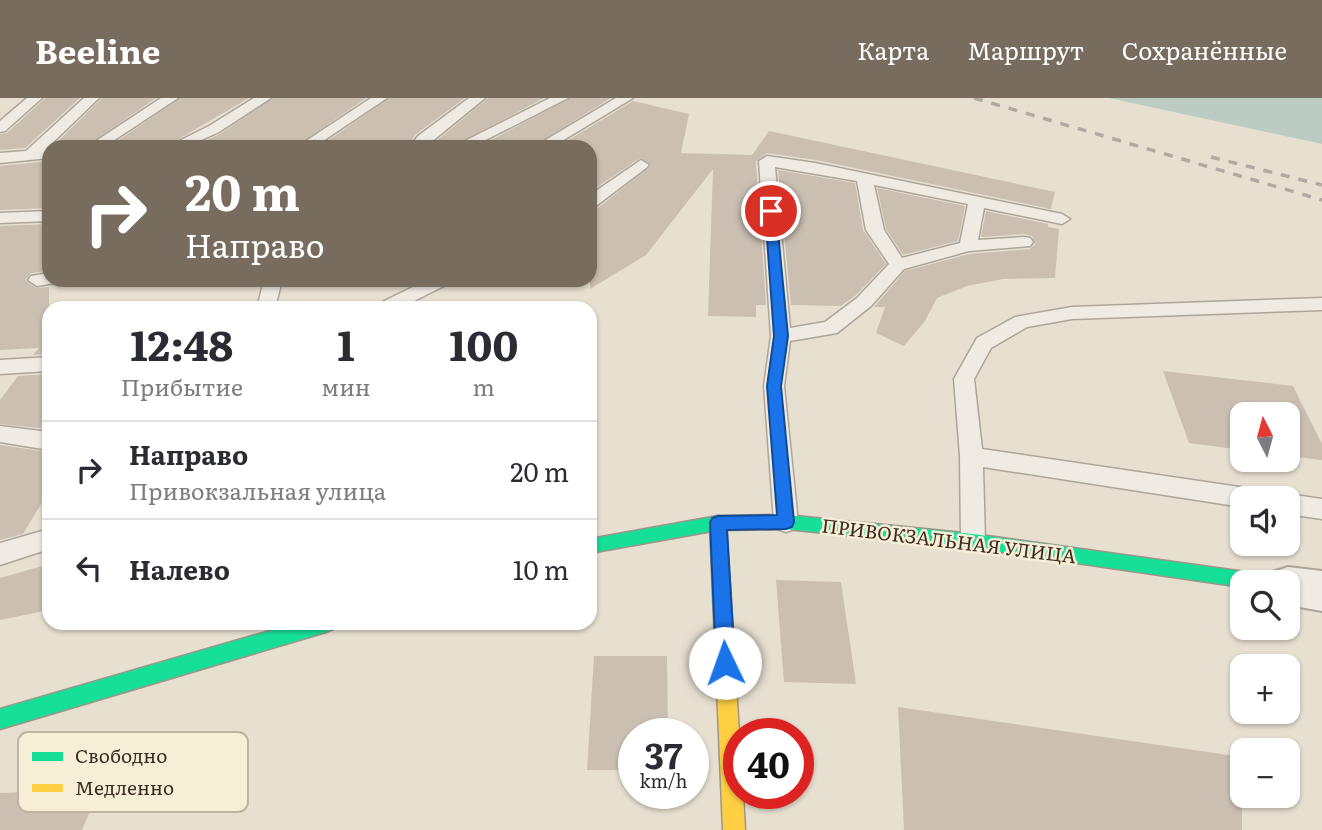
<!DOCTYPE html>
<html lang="ru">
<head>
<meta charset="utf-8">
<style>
  :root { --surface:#fff; --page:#f7f7f7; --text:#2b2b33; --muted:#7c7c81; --line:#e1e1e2; --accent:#786c5e }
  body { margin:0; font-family:Literata,serif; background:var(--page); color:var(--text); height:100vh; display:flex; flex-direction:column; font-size:26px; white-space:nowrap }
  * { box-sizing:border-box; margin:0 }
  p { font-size:23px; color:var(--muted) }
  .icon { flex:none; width:38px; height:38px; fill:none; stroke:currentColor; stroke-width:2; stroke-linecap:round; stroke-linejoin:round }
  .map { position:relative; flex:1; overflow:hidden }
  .side { position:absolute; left:42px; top:203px; width:555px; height:329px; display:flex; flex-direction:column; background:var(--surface); border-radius:21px; box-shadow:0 2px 5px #0004 }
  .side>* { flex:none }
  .hud { position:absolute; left:42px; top:42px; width:555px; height:147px; border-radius:21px; box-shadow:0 2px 5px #0004; background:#786c5e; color:#fff; overflow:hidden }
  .needle { width:46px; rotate:354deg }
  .fabs { position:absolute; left:1230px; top:304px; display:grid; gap:14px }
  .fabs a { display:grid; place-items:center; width:70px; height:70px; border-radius:14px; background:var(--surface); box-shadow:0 2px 5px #0004; font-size:35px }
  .speed { position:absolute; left:618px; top:620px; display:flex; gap:14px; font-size:35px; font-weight:700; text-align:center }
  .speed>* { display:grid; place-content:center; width:91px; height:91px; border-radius:50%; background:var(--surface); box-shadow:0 2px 5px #0004; line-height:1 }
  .speed small { font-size:18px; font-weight:400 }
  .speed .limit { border:10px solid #d22; background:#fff; color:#111 }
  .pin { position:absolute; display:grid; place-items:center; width:60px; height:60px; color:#fff; margin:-30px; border:4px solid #fff; border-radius:50%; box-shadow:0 2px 7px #0007 }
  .me { position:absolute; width:77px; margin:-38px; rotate:357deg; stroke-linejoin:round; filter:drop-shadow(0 0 5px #0008) }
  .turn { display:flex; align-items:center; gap:24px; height:147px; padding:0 28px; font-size:32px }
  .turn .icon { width:91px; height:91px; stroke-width:2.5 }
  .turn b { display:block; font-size:49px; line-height:60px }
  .eta { display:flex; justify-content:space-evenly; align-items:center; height:119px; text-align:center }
  .eta b { font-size:42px; font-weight:700; line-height:49px }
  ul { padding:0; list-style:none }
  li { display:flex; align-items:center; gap:21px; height:98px; padding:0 28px; border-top:2px solid var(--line) }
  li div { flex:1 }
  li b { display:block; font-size:26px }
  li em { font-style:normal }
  header { display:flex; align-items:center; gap:42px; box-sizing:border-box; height:98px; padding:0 35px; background:var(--accent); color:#fff }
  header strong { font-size:33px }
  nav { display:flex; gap:38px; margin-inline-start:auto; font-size:24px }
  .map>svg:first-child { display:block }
  .water { fill:#bcccc2 }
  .building { fill:#cbbfb2 }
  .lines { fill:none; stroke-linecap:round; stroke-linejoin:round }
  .lane-casing { stroke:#ada599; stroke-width:3 }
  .street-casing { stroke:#ada599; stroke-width:4 }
  .fast-casing { stroke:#9c958a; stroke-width:3 }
  .slow-casing { stroke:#9c958a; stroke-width:3 }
  .lane { fill:#efebe3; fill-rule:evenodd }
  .street { fill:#efebe3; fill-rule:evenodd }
  .fast { fill:#16e098; fill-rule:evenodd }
  .slow { fill:#ffcf43; fill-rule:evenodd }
  .rail { stroke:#afaaa2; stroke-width:3.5; stroke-dasharray:9 9; stroke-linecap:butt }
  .route { fill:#1a73e8; stroke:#114b97; stroke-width:2 }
  .labels { text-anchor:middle; stroke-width:5; stroke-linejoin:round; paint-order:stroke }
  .street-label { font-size:19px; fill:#3d2e20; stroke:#f7eed8 }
  .key { fill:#f7eed8; stroke:#bfb4a1; stroke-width:2 }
  .key-label { font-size:19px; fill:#3d2e20 }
</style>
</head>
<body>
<header>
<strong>Beeline</strong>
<nav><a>Карта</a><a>Маршрут</a><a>Сохранённые</a></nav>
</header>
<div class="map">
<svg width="1322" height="732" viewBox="0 0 1322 732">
  <rect width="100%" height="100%" fill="#e7e0d1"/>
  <path class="water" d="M1109 0H1322V46Z"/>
  <path class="building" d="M45 0H80L25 50 0 52V36L7 35Z
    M102 0H156L85 49H52Z
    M180 0H249L165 49H109Z
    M273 0H366L295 49H192L220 36Z
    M389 0H465L416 36 407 49H319Z
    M488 0H544L451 49H429Z
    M570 0H611L532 49H478Z
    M633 3 689 16 681 55 752 57 769 33 1055 94 1051 111 816 62 767 55 756 63 766 207H756V219L708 218 713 71 646 157 590 191V112L598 110 652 67 640 60 590 94V49H557Z
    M49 63V110L0 112V68Z
    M778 72 855 85 863 132 886 166 855 198 841 208 791 207Z
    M877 90 965 108 958 143 903 157 886 131Z
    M986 113 1048 126V129L1059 131 1055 180 1003 181 967 188 937 200 925 223 904 248 876 235 885 209H874L905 173 969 156 1030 151 1035 146 1032 138 1024 136 981 139Z
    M49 126V173L31 175 25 182 36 190 49 189V256L33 257 39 250 0 252V128Z
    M1163 273 1293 288 1322 346V362L1288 358V317H1242V352L1189 345Z
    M49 276V331L0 326V302L18 278Z
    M0 347 49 354V393L23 436 0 442Z
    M49 466V512L0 522V480Z
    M776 482 841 484 856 586 784 584Z
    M594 558H667L668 635H634V672H587Z
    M898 609 1242 659V732H904Z
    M99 691 82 732H0V695Z"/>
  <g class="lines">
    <defs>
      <path id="lane" d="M27 0H42L5 33 0 34V23Z
        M84 0H99L46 51 49 52V60L0 65V55L26 53Z
        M161 0H178L104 49H87Z
        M254 0H271L219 34 186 49H167L209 28Z
        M371 0H387L314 49H297Z
        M469 0H485L425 49H410L418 38Z
        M550 0H568L472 49H453Z
        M616 0H633L552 49H534Z
        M767 58 815 65 1062 116 1070 121 1062 126 984 110 978 142 1024 139 1030 140 1033 144 1030 148 969 153 904 171 871 208 837 235 790 243 784 288 798 424 795 431 786 434 777 431 774 424 764 288 771 238 759 63ZM775 69 857 83 866 132 889 166 857 200 825 224 790 230ZM874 87 968 106 960 145 902 160 884 132Z
        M641 62 649 67 646 70 596 108 590 110V97Z
        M49 113V123L0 125V115Z
        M49 175V182H57L55 185 37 188 28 182 31 178Z
        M264 182H282L275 210H257Z
        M427 182H451L448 186 400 210H376L378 206Z
        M1322 200V212L1072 221 1027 229 991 250 974 281 982 351 1253 391 1261 394 1265 401H1242V409L983 369 985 443 982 450 973 454 964 450 961 443 960 358 954 281 977 240 1015 219 1072 209Z
        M49 259V273L0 276V262Z
        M0 328 49 334V352L0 344Z
        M1288 396 1322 401V421L1288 416V401H1279Z
        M49 431V451L0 467V445Z"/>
      <path id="street" d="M1288 469 1322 473V513L1288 507V485H1268L1273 474Z"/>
      <path id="fast" d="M786 417 973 436 1267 477 1273 479 1276 485H1242V489L973 450 786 431 718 432 590 455V441L718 418Z
        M297 525H335L333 531 326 534 0 631V611Z"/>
      <path id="slow" d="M718 418 724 420 726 425 739 635 738 695H743L745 732H723L710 425 712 420Z"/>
    </defs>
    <use href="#lane" class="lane-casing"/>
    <use href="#street" class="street-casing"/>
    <use href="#fast" class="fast-casing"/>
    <use href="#slow" class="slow-casing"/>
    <use href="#lane" class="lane"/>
    <use href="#street" class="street"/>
    <use href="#fast" class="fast"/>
    <use href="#slow" class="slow"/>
    <path class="rail" d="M974 0 1322 102
      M1211 59 1322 87"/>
  </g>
  <path class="route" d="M771 109 776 113 788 238 781 288 794 424 792 429 786 431 727 432 735 565 732 571 725 574 719 571 716 565 710 425 712 420 718 418 777 417 767 288 774 238 765 113Z"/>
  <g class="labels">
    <g class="street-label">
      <text transform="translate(949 443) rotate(7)" y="7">ПРИВОКЗАЛЬНАЯ УЛИЦА</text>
    </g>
  </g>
  <rect x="18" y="634" width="230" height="80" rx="10" class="key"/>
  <rect x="32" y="654" width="31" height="9" fill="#16e098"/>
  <rect x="32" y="686" width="31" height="8" fill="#ffcf43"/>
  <g class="key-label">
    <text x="75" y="665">Свободно</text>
    <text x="75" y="697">Медленно</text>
  </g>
</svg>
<div class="fabs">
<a><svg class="needle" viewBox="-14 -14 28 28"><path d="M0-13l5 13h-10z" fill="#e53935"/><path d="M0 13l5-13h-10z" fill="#7c7c81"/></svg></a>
<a><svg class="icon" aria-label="sound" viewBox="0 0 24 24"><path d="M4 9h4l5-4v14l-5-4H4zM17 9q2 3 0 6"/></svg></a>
<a><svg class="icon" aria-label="search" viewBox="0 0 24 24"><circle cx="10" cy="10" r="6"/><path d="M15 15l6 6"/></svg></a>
<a>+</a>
<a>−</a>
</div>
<div class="speed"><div>37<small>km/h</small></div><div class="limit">40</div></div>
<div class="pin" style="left:771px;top:113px;background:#d93025"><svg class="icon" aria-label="arrive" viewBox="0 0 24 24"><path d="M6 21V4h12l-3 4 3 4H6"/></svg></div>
<svg class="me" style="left:725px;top:565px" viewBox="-20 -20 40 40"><circle r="19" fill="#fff"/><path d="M0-13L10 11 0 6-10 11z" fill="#1a73e8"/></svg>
<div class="hud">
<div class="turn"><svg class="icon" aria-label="right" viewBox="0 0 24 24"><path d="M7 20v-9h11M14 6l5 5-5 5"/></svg><div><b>20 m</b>Направо</div></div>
</div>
<section class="side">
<div class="eta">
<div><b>12:48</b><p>Прибытие</p></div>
<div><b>1</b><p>мин</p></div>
<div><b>100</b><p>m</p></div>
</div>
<ul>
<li><svg class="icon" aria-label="right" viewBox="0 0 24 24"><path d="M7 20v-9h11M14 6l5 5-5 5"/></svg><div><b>Направо</b><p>Привокзальная улица</p></div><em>20 m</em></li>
<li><svg class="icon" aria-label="left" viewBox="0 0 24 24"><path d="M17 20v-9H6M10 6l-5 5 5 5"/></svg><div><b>Налево</b></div><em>10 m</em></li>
</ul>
</section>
</div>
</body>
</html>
